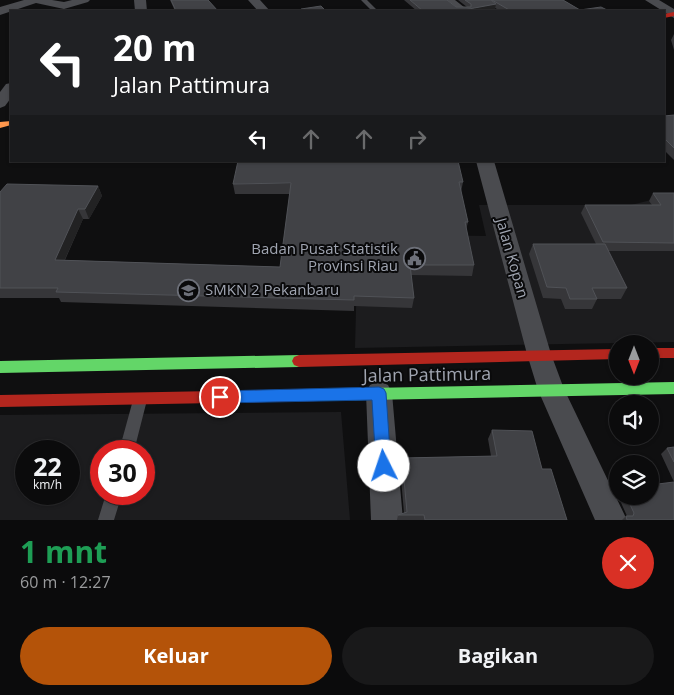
<!DOCTYPE html>
<html lang="id">
<head>
<meta charset="utf-8">
<style>
  :root { --surface:#0b0b0c; --page:#19191a; --text:#f1f3f6; --muted:#9a9b9d; --line:#2b2b2d; --accent:#b45309 }
  body { margin:0; font-family:"Open Sans",sans-serif; background:var(--page); color:var(--text); height:100vh; display:flex; flex-direction:column; font-size:19px; white-space:nowrap }
  * { box-sizing:border-box; margin:0 }
  p { font-size:16px; color:var(--muted) }
  .icon { flex:none; width:28px; height:28px; fill:none; stroke:currentColor; stroke-width:2; stroke-linecap:round; stroke-linejoin:round }
  .map { position:relative; height:520px; overflow:hidden }
  .sheet { display:flex; flex-direction:column; background:var(--surface); flex:1 }
  .sheet>* { flex:none }
  .guide { position:absolute; left:10px; top:10px; width:655px; height:152px; border-radius:0px; box-shadow:0 1px 4px #0004,0 0 0 1px var(--line); background:#202124; color:#fff; overflow:hidden }
  .needle { width:32px; rotate:180deg }
  .tools { position:absolute; left:609px; top:335px; display:grid; gap:10px }
  .tools a { display:grid; place-items:center; width:50px; height:50px; border-radius:50%; background:var(--surface); box-shadow:0 1px 4px #0004,0 0 0 1px var(--line); font-size:25px }
  .speed { position:absolute; left:15px; top:440px; display:flex; gap:10px; font-size:25px; font-weight:700; text-align:center }
  .speed>* { display:grid; place-content:center; width:65px; height:65px; border-radius:50%; background:var(--surface); box-shadow:0 1px 4px #0004,0 0 0 1px var(--line); line-height:1 }
  .speed small { font-size:12px; font-weight:400 }
  .speed .limit { border:8px solid #d22; background:#fff; color:#111 }
  .pin { position:absolute; display:grid; place-items:center; width:42px; height:42px; color:#fff; margin:-21px; border:2px solid #fff; border-radius:50%; box-shadow:0 1px 5px #0007 }
  .me { position:absolute; width:55px; margin:-28px; rotate:356deg; stroke-linejoin:round; filter:drop-shadow(0 0 4px #0008) }
  .turn { display:flex; align-items:center; gap:18px; height:105px; padding:0 20px; font-size:22px }
  .turn .icon { width:65px; height:65px; stroke-width:2.5 }
  .turn b { display:block; font-size:35px; line-height:42px }
  .lanes { display:flex; align-items:center; height:48px; padding:0 20px; background:#0003; justify-content:center; gap:25px; direction:ltr }
  .lanes .off { opacity:.35 }
  .round { display:grid; place-items:center; flex:none; width:52px; height:52px; border-radius:26px; background:var(--page) }
  .head { display:flex; align-items:center; justify-content:space-between; height:85px; padding:0 20px }
  h1 { font-size:30px; font-weight:700; line-height:38px; color:#1e9e55 }
  .cta { display:flex; gap:10px; margin-top:auto; padding:10px 20px }
  .cta a { flex:1; height:58px; border-radius:30px; background:var(--accent); color:#fff; font-size:20px; font-weight:700; line-height:58px; text-align:center }
  .cta a+a { background:var(--page); color:var(--text) }
  .map>svg:first-child { display:block }
  .built { fill:#1c1c1e; fill-rule:evenodd }
  .lines { fill:none; stroke-linecap:round; stroke-linejoin:round }
  .lane { fill:#4a4b4f; fill-rule:evenodd }
  .street { fill:#4a4b4f; fill-rule:evenodd }
  .fast { fill:#63d668; fill-rule:evenodd }
  .slow { fill:#ff974d; fill-rule:evenodd }
  .jam { fill:#b3261e; fill-rule:evenodd }
  .wall { fill:#363639 }
  .shaded-wall { fill:#222223 }
  .building { fill:#414246; stroke:#505257 }
  .route { fill:#1a73e8; stroke:#114b97 }
  .labels { text-anchor:middle; stroke-width:4; stroke-linejoin:round; paint-order:stroke }
  .poi-label { font-size:15px; fill:#a0a5b1; stroke:#0a0a0b; text-anchor:end }
  .street-label { font-size:15px; fill:#a0a5b1; stroke:#0a0a0b }
  .near-street-label { font-size:18px; fill:#a0a5b1; stroke:#0a0a0b }
</style>
</head>
<body>
<div class="map">
<svg width="674" height="520" viewBox="0 0 674 520">
  <rect width="100%" height="100%" fill="#0f0f10"/>
  <path class="built" d="M667 196H674V342L355 348 358 234 486 236 479 205H631Z
    M341 412 350 520H0V415ZM26 451H69V494H26ZM101 451H144V494H101Z"/>
  <g class="lines">
    <path class="lane" d="M361 0H367L378 11H372Z
      M140 394 145 396 147 400 134 451H119L133 400 135 396Z
      M106 494H122L114 520H98Z"/>
    <path class="street" d="M24 0H52L64 2 72 0H90L88 2 64 9 36 3 0 15V7Z
      M134 0H146L147 11H135Z
      M248 0H260L270 11H258Z
      M442 0H455L469 11H456Z
      M645 0H659L674 9V18Z
      M11 83V98L5 106 0 108V92L6 84Z
      M476 161H494L551 354 564 389 627 520H595L538 390 527 354Z
      M379 381 388 385 392 393 403 520H371L366 393 370 385Z"/>
    <path class="fast" d="M299 355 304 357 306 361 304 365 299 367 0 373V361Z
      M674 382V394L317 401 312 399 310 395 312 391 317 389Z"/>
    <path class="slow" d="M11 121V125L0 128V122Z"/>
    <path class="jam" d="M674 12V16L664 18V14Z
      M650 348H674V358H650Z
      M618 349V359L299 367 294 365 292 361 294 357 299 355Z
      M317 389 322 391 324 395 322 399 317 401 0 407V395Z"/>
  </g>
  <path class="wall" d="M170 0H208L218 11H175Z
    M404 0H447L456 7H467L458 0H563L580 10 609 11H501L495 8V9L481 11H417Z
    M674 34V50L671 40Z
    M674 115V160L664 150V116Z
    M463 182 461 192 468 222 466 230 474 265 472 276 411 275 414 298 412 308 354 306V311L61 302 59 298H0V192L98 186 102 196 89 219H83L65 260 280 267 290 194H235L233 184Z
    M653 193H674V251H608L627 288 621 299H597L592 309H565L561 299 543 298 529 254 533 244H596L581 213 585 205H652L649 201Z
    M492 430 542 469 567 520H397L398 515 404 513 400 467 402 458 491 456 488 439Z
    M674 447V520H622L626 516H627L618 496H650L674 482 661 454 667 448Z"/>
  <path class="shaded-wall" d="M496 4 495 9 481 11H458Z
    M98 186 102 196 89 219 85 209Z
    M78 209 83 219 60 270 55 260Z"/>
  <path class="building" d="M171 0H208L218 11H176Z
    M410 0H447L456 7H471V4L465 0H491L496 4 458 11H459H423Z
    M492 0H563L580 10 601 7 609 11H511Z
    M321 6 326 11H303L301 9Z
    M674 115V148L664 138V116Z
    M238 161H458L463 182H459L468 222H465L474 265H410L414 298 354 296V300L56 292 58 288H0V192L7 184 98 186 85 209H78L55 260 280 267 291 183 233 184Z
    M653 193H674V243L603 242 585 205H661Z
    M533 244H605L627 288H592L597 299H570L566 288 547 287Z
    M492 430 532 431 542 469H551L567 520H425L424 515H398L407 512 402 458 497 456Z
    M674 447V462L667 448Z
    M674 482V520H627L626 516H633L634 513 626 496H650V485Z"/>
  <path class="route" d="M379 387 384 389 386 393 391 466 389 471 384 473 378 471 376 466 372 400 220 403 215 401 213 397 215 392 220 391Z"/>
  <defs>
    <symbol id="civic-ring" viewBox="-11 -11 22 22"><circle r="9.5" fill="#0a0a0b" stroke="#6d7079" stroke-width="1.5"/><path d="M-.6-6.5H3V-4.5H.6V-3L4-1V1h2V6H-6V1h2V-1L-.6-3ZM-1.2 2.5V6h2.4V2.5Z" fill="#6d7079"/></symbol>
    <symbol id="school-ring" viewBox="-11 -11 22 22"><circle r="9.5" fill="#0a0a0b" stroke="#6d7079" stroke-width="1.5"/><path d="M0-5L7-2L0 1L-7-2ZM-4 1L0 2.5L4 1V4Q0 6-4 4Z" fill="#6d7079"/></symbol>
  </defs>
  <g fill-rule="evenodd">
    <use href="#civic-ring" x="402" y="246" width="25" height="25"/>
    <use href="#school-ring" x="176" y="278" width="25" height="25"/>
  </g>
  <g class="labels">
    <g class="poi-label">
      <text x="398" y="254">Badan Pusat Statistik<tspan x="398" dy="17">Provinsi Riau</tspan></text>
      <text x="205" y="295" text-anchor="start">SMKN 2 Pekanbaru</text>
    </g>
    <g class="street-label">
      <text transform="translate(512 258) rotate(74)" y="5">Jalan Kopan</text>
    </g>
    <g class="near-street-label">
      <text transform="translate(427 375) rotate(-1)" y="6">Jalan Pattimura</text>
    </g>
  </g>
</svg>
<div class="tools">
<a><svg class="needle" viewBox="-14 -14 28 28"><path d="M0-13l5 13h-10z" fill="#e53935"/><path d="M0 13l5-13h-10z" fill="#9a9b9d"/></svg></a>
<a><svg class="icon" aria-label="sound" viewBox="0 0 24 24"><path d="M4 9h4l5-4v14l-5-4H4zM17 9q2 3 0 6"/></svg></a>
<a><svg class="icon" aria-label="layers" viewBox="0 0 24 24"><path d="M12 4l9 5-9 5-9-5zM3 14l9 5 9-5"/></svg></a>
</div>
<div class="speed"><div>22<small>km/h</small></div><div class="limit">30</div></div>
<div class="pin" style="left:220px;top:397px;background:#d93025"><svg class="icon" aria-label="arrive" viewBox="0 0 24 24"><path d="M6 21V4h12l-3 4 3 4H6"/></svg></div>
<svg class="me" style="left:384px;top:466px" viewBox="-20 -20 40 40"><circle r="19" fill="#fff"/><path d="M0-13L10 11 0 6-10 11z" fill="#1a73e8"/></svg>
<div class="guide">
<div class="turn"><svg class="icon" aria-label="left" viewBox="0 0 24 24"><path d="M17 20v-9H6M10 6l-5 5 5 5"/></svg><div><b>20 m</b>Jalan Pattimura</div></div>
<div class="lanes"><svg class="icon" aria-label="left" viewBox="0 0 24 24"><path d="M17 20v-9H6M10 6l-5 5 5 5"/></svg><svg class="icon off" aria-label="ahead" viewBox="0 0 24 24"><path d="M12 20V5M6 11l6-6 6 6"/></svg><svg class="icon off" aria-label="ahead" viewBox="0 0 24 24"><path d="M12 20V5M6 11l6-6 6 6"/></svg><svg class="icon off" aria-label="right" viewBox="0 0 24 24"><path d="M7 20v-9h11M14 6l5 5-5 5"/></svg></div>
</div>
</div>
<section class="sheet">
<div class="head"><div><h1>1 mnt</h1><p>60 m · 12:27</p></div><a class="round" style="background:#d93025;color:#fff"><svg class="icon" aria-label="close" viewBox="0 0 24 24"><path d="M6 6l12 12M18 6L6 18"/></svg></a></div>
<div class="cta"><a>Keluar</a><a>Bagikan</a></div>
</section>
</body>
</html>
